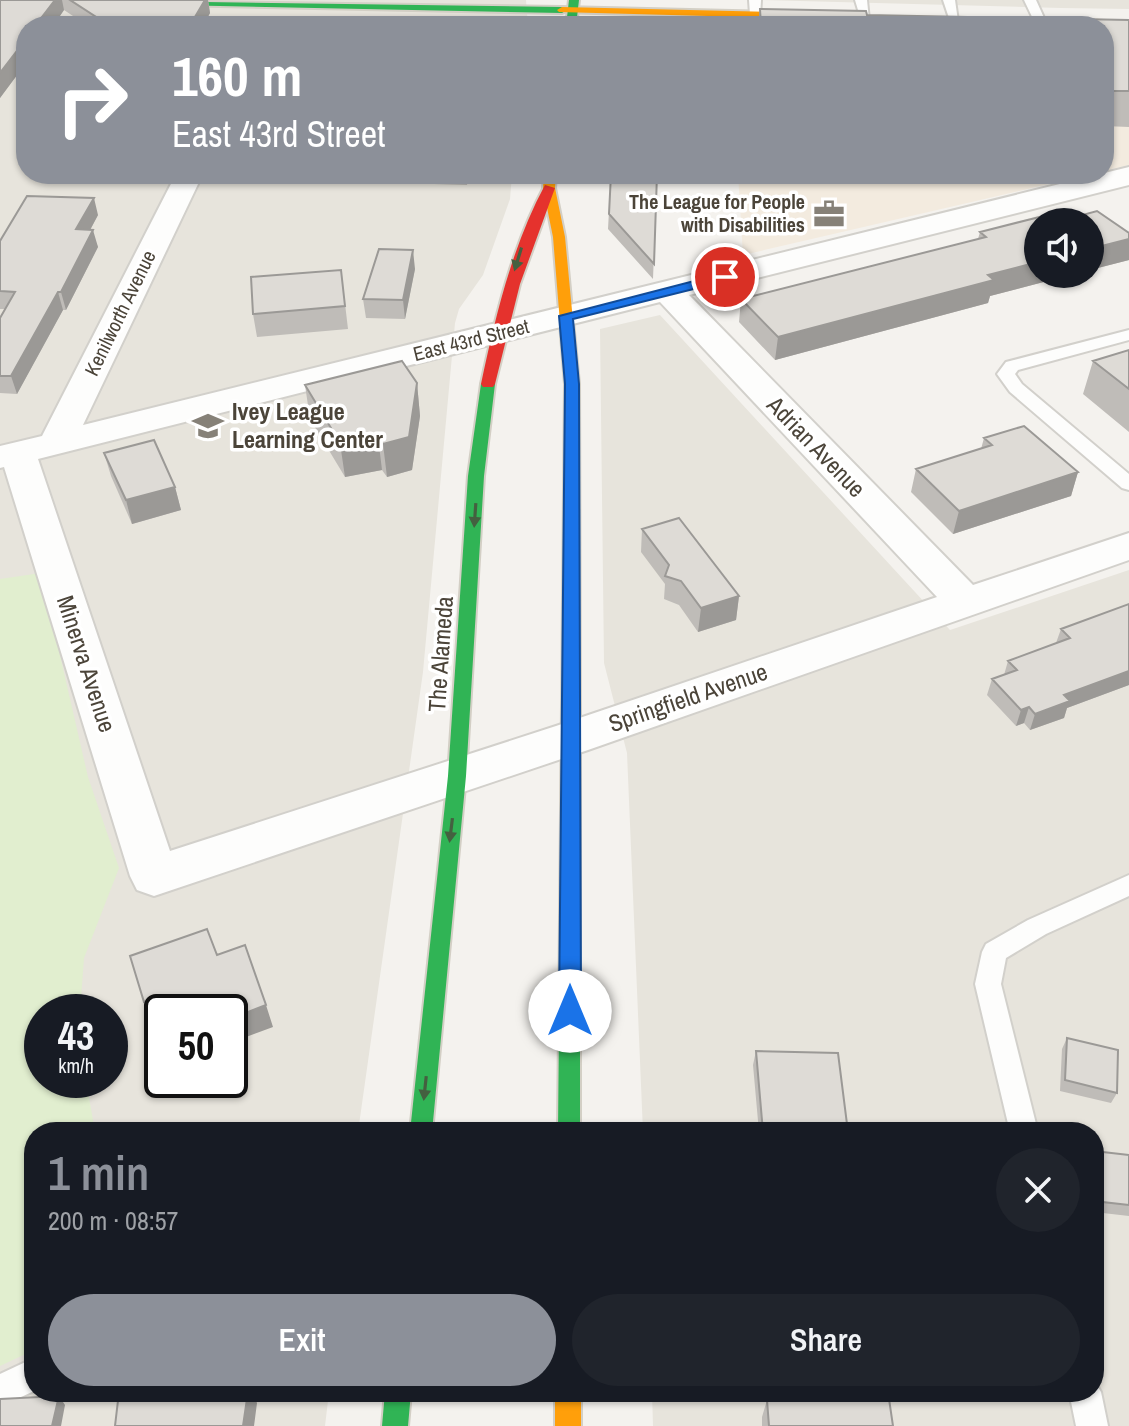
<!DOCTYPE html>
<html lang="en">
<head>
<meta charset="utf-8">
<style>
  :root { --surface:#171b24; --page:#20242c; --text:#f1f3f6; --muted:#9ea1a6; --accent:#8c9099 }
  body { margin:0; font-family:"Archivo Narrow",sans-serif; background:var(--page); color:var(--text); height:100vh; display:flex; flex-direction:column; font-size:30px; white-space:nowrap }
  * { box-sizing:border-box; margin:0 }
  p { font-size:26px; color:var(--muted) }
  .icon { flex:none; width:44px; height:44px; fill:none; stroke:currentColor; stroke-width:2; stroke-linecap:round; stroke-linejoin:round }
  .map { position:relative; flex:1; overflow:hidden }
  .panel { position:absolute; left:24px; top:1122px; width:1080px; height:280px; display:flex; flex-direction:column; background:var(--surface); border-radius:32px; box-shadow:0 2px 6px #0004 }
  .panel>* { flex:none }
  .banner { position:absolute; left:16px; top:16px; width:1098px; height:168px; border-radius:32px; box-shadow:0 2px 6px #0004; background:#8c9099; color:#fff; overflow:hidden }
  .controls { position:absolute; left:1024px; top:208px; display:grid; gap:16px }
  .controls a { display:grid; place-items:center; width:80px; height:80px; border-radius:50%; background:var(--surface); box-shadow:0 2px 6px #0004; font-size:40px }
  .speed { position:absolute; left:24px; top:994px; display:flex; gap:16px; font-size:40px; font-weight:700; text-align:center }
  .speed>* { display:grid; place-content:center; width:104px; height:104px; border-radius:50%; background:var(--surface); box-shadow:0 2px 6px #0004; line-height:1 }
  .speed small { font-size:20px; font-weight:400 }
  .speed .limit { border:4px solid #111; border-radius:12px; background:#fff; color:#111 }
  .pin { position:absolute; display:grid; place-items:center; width:68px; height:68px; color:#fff; margin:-34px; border:4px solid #fff; border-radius:50%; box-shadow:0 2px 8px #0007 }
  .me { position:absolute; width:88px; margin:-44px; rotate:0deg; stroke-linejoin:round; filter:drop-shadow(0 0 6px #0008) }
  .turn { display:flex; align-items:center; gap:28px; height:168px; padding:0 24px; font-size:36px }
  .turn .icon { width:104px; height:104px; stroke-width:2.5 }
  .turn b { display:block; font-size:56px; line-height:68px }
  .round { display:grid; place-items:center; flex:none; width:84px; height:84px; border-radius:42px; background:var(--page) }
  .overview { display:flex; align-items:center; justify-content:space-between; height:136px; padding:0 24px }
  h1 { font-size:48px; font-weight:600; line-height:60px; color:var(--accent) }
  .action { display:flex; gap:16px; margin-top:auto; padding:16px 24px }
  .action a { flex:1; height:92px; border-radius:48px; background:var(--accent); color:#fff; font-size:32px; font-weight:600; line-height:92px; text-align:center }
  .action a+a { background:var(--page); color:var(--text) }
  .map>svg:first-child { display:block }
  .residential { fill:#e7e4dc; fill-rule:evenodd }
  .commercial { fill:#f3ebdf }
  .green { fill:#e1eecf }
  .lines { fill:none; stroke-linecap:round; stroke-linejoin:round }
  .lane-casing { stroke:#d2d0cb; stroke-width:4 }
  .street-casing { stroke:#d2d0cb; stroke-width:4 }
  .fast-casing { stroke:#d3cfc5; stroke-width:4 }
  .slow-casing { stroke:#d3cfc5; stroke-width:4 }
  .jam-casing { stroke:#d3cfc5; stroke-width:4 }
  .lane { fill:#fdfdfc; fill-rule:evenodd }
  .street { fill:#fdfdfc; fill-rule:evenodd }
  .fast { fill:#30b455; fill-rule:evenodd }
  .slow { fill:#ff9f0a; fill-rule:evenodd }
  .jam { fill:#e5322d; fill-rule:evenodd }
  .wall { fill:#bfbcb8 }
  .shaded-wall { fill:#9b9996 }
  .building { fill:#dedbd6; stroke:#9b9996; stroke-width:2 }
  .oneway { fill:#446040 }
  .route { fill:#1a73e8; stroke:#114b97; stroke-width:2 }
  .labels { text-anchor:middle; stroke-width:7; stroke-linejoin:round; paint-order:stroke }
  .far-poi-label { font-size:20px; font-weight:bold; fill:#4b4439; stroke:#fff; text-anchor:end }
  .far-street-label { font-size:20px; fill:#4b4439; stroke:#fff }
  .poi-label { font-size:24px; font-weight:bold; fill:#4b4439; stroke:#fff; text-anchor:start }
  .street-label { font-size:24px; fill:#4b4439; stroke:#fff }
</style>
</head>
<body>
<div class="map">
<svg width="1129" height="1426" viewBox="0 0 1129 1426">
  <rect width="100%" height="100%" fill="#f4f2ee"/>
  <path class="residential" d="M0 0H526L528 26H26V174H512L510 199 483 275 459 309 455 323 423 672 358 1132H34V1392H329L325 1426H0ZM42 1012H110V1080H42ZM162 1012H230V1080H162Z
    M758 0H1129V9L1061 8Z
    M660 315 950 630 1129 570V1426H653L652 1392H1094V1132H643L627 753 604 663 600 329Z"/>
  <path class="commercial" d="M1104 34H1129V165L1104 171Z
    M738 174H1092L743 255Z"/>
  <path class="green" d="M41 573 88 777 119 868 84 958 80 1012H42V1080H86L95 1132H34V1350L0 1366V579Z"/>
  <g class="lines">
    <defs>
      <path id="lane" d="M749 0H761L760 17 750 14Z
        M855 0H867L869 20H861Z
        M943 0H955L958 21H950Z
        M1024 0H1036L1045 20 1043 23H1035Z
        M1129 330V340L1018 370 1015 374 1022 384 1129 474V490L1122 488 1010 392 997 374 1006 362Z
        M1129 875V896L1046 934 1006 958 1001 984 1038 1132H1010L975 984 982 952 986 944 1028 920Z
        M34 1358V1391L0 1407V1374Z
        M1094 1380 1101 1392 1108 1426H1076L1069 1392H1094Z"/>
      <path id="street" d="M1129 167V185L689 295 973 585 1129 533V560L588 750 154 896 137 890 130 876 4 467 0 468V446L42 436 175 176H195L199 182 83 425ZM660 302 937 597 556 726 170 851 38 459Z"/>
      <path id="fast" d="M68 0 562 7 567 10 562 13 73 3Z
        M569 0H579L576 26H566Z
        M488 380 495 384 484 476 466 776 432 1132H410L448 776 468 476 481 384Z
        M571 699 580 706V1132H558L562 706Z
        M385 1392H411L408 1426H382Z"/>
      <path id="slow" d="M562 7 819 13 824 16 819 19 559 12 557 10Z
        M544 174H556L555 188 565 237 579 384 580 706 571 713 562 706 565 384 553 237 543 188Z
        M555 1392H581V1426H555Z"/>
      <path id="jam" d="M545 185 555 188 520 284 495 384 493 387H483L481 384C495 318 512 246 545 185Z"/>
    </defs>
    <use href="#lane" class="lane-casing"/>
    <use href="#street" class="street-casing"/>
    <use href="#fast" class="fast-casing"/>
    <use href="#slow" class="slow-casing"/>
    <use href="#jam" class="jam-casing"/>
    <use href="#lane" class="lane"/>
    <use href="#street" class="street"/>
    <use href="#fast" class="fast"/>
    <use href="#slow" class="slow"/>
    <use href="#jam" class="jam"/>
  </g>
  <path class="wall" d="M0 0H208L210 13 203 26H88L64 10 53 26H26V63L0 98Z
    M760 9 867 15 1129 20V127L1104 126V26H758Z
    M400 174H469L467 185 401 183Z
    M611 174H680V176L657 175 653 279 608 229Z
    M1097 211 1129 233V260L1090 270V222H1038V274H1074L990 296 988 303 775 360 739 322 741 299 978 239 980 232 1059 212 1068 219Z
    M98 215 90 230 98 247 66 310H63L17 394 0 393V318L5 309H0V241Z
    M415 269 405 319 366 318 363 299Z
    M341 270 348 329 257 337 253 314Z
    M1129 350V432L1083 394 1093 361Z
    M417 383 420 416 412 470 387 477 382 470 345 477 310 419 305 385Z
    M984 438 1078 472 1071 496 953 534 911 492 916 469 981 449Z
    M104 453 175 487 181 510 132 524 111 476Z
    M642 529 739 596 736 620 698 632 679 605 664 599 665 584 641 552Z
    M1129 604V685L1067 708 1064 718 1030 730 1024 723 1016 726 987 695 992 679 1004 675 1008 661 1056 643 1061 629Z
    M1067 1038 1117 1093 1111 1103 1060 1091 1062 1049Z
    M756 1051 848 1132H759L753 1065Z
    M1094 1151 1129 1155V1216L1094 1212Z
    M783 1392H888L893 1426H762V1417L767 1400 782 1401Z"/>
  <path class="shaded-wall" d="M55 0H62L64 10 53 26H35Z
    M205 0H208L210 13 203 26H193L192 22Z
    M26 39V63L0 98V73Z
    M94 198 98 215 81 247 76 229Z
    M93 230 98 247 66 310 61 292Z
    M1129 239V260L1090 270V249Z
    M413 250 415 269 405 319 403 300Z
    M1038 262V274H1074L990 296 988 303 775 360 778 337 988 275Z
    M58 292 63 310 17 394 11 376Z
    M417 383 420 416 412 470 387 477 383 444Z
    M378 437 382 470 345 477 340 443Z
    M1078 472 1071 496 953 534 959 511Z
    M175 487 181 510 132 524 126 500Z
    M739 596 736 620 698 632 701 608Z
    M1129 671V685L1067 708 1064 718 1030 730 1035 714 1064 695Z
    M1029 707 1024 723 1016 726 1021 710Z
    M152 1000 160 1022 152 1024 144 1002Z
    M266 1005 273 1027 230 1043V1019Z
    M248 1392H252L257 1403 254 1426H243Z
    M59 1396 65 1405 61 1426H52Z"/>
  <path class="building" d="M0 0H55L35 26H26V39L0 73Z
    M70 0H205L192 22 101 20Z
    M760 9 866 11 867 15 1129 20V91H1104V26H761Z
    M456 19 490 20 489 26H454Z
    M611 174H657L654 264 609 214Z
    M27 196 94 198 76 229 93 230 61 292H58L11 376H0V318L15 292 0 291V241Z
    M1097 211 1129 233V239L1090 249V222H1038V262L988 275 994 280 778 337 741 299 986 237 980 232 1059 212 1068 219Z
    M379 249 413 250 403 300 363 299Z
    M341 270 345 306 253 314 251 277Z
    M1129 350V389L1093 361Z
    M402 361 417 383 409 437 383 444 378 437 340 443 305 385Z
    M1024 426 1078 472 959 511 916 469 992 445 984 438Z
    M154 440 175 487 126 500 104 453Z
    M679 518 739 596 701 608 681 581 665 576 669 565 642 529Z
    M1129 604V671L1064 695 1070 701 1035 714 1029 707 1021 710 992 679 1017 670 1008 661 1070 638 1061 629Z
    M207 929 217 955 245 945 266 1005 230 1019V1012H162V1035L152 1000 144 1002 130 956Z
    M1067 1038 1118 1050 1117 1093 1065 1080Z
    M756 1051 838 1053 848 1132H763Z
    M1094 1151 1129 1155V1205L1094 1201Z
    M119 1392H248L243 1426H115Z
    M788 1392H888L893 1426H769L767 1400 789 1401Z
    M59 1396 52 1426H0V1399Z"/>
  <defs><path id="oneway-solid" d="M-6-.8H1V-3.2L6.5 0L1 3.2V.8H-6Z" transform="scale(2)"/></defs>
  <g class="oneway">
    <use href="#oneway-solid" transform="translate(518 259) rotate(107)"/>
    <use href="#oneway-solid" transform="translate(475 515) rotate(94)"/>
    <use href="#oneway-solid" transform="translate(451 830) rotate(97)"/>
    <use href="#oneway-solid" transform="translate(425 1088) rotate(96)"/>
  </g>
  <path class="route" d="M725 273 730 274V280L573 319 579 384 581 1011 578 1017 570 1020 563 1017 559 1011 565 384 559 316Z"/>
  <defs>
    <symbol id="office-bare" viewBox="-9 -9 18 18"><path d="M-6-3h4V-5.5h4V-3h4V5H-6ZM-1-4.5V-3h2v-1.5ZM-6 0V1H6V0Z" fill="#868178" stroke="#fff" stroke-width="2.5" paint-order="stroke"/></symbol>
    <symbol id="school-bare" viewBox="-9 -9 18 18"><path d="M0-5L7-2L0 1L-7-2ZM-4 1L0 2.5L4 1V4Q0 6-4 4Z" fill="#868178" stroke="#fff" stroke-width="2.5" paint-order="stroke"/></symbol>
  </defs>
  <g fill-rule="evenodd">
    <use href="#office-bare" x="807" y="192" width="44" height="44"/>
    <use href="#school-bare" x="186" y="404" width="44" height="44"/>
  </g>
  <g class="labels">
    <g class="far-poi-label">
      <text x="805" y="209">The League for People<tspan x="805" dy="23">with Disabilities</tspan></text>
    </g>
    <g class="far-street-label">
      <text transform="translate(120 313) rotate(-64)" y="7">Kenilworth Avenue</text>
      <text transform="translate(471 340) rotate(-14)" y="7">East 43rd Street</text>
    </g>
    <g class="poi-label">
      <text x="232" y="420">Ivey League<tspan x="232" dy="28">Learning Center</tspan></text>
    </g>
    <g class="street-label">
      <text transform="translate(816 447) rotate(46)" y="8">Adrian Avenue</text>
      <text transform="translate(441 654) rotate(-86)" y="8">The Alameda</text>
      <text transform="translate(86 664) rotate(72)" y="8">Minerva Avenue</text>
      <text transform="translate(688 698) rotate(-19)" y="8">Springfield Avenue</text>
    </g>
  </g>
</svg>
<div class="controls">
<a><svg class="icon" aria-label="sound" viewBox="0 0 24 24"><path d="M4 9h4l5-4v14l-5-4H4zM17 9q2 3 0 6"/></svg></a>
</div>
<div class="speed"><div>43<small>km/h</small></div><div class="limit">50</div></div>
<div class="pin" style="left:725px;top:277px;background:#d93025"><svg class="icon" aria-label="arrive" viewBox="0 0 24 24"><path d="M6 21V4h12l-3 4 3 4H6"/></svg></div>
<svg class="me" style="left:570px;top:1011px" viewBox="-20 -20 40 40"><circle r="19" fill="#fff"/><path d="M0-13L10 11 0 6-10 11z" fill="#1a73e8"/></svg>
<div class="banner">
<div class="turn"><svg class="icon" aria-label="right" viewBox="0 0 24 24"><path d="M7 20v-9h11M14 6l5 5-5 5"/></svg><div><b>160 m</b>East 43rd Street</div></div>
</div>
<section class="panel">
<div class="overview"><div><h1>1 min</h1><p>200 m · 08:57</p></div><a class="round"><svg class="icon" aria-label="close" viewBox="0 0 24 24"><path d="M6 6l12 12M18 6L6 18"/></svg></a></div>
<div class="action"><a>Exit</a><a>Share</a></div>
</section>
</div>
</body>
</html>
